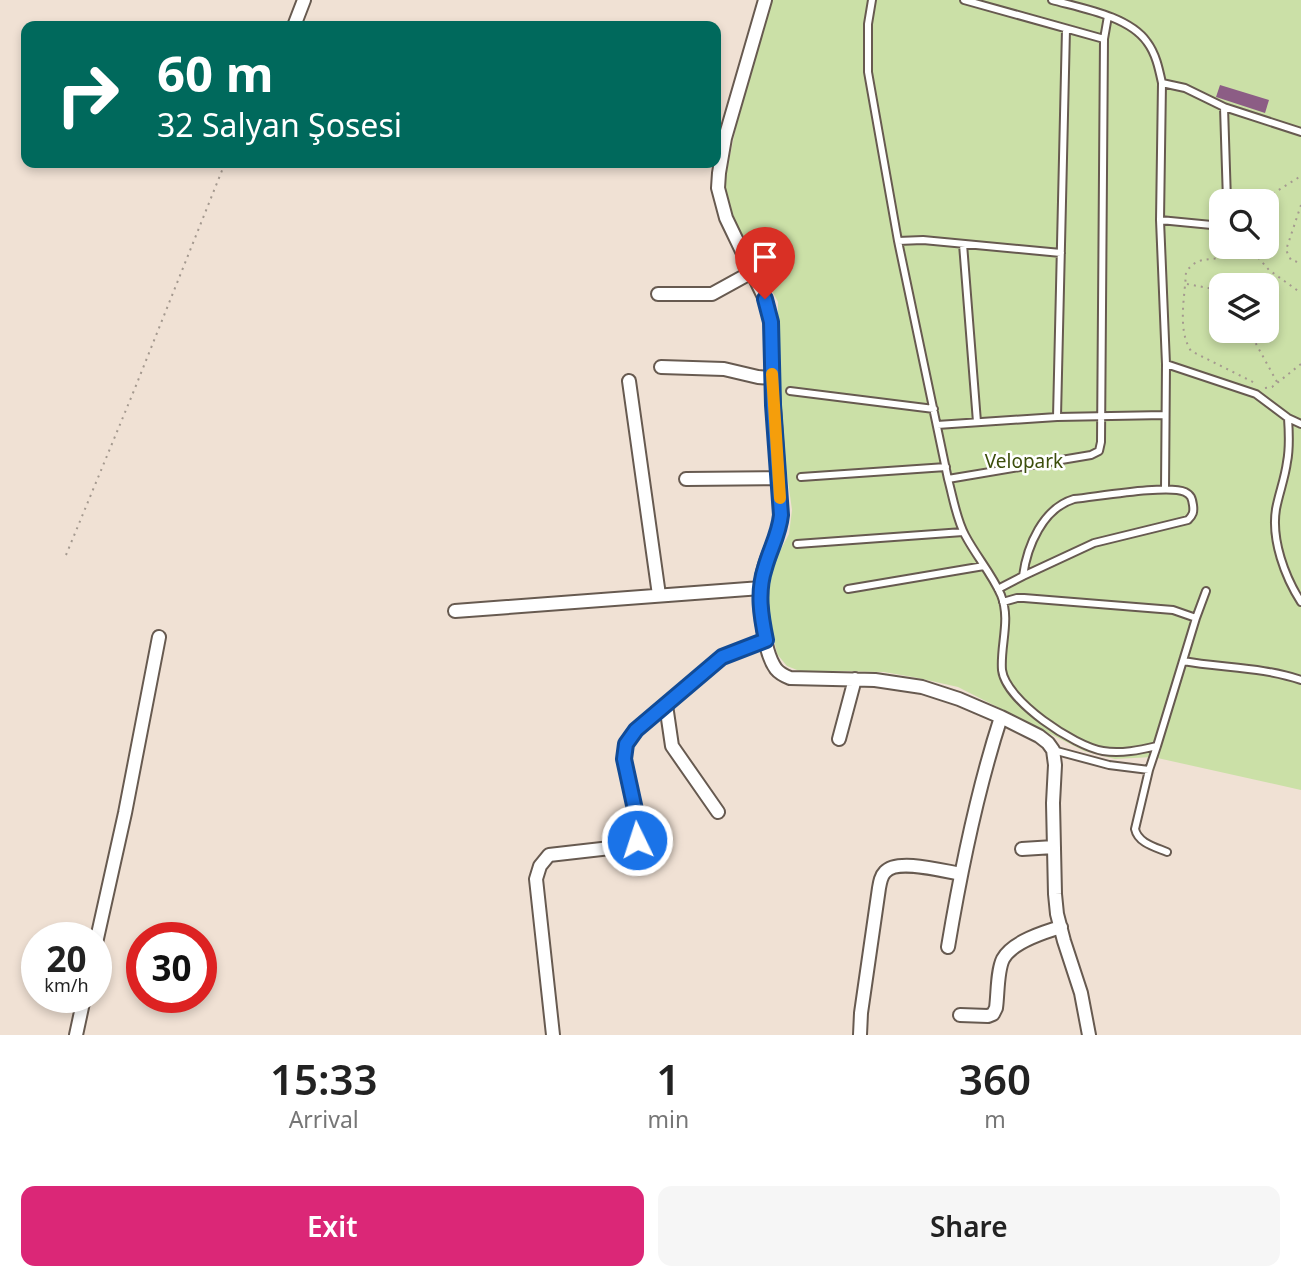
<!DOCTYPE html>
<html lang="en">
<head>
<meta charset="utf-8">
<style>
  :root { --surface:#fff; --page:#f6f6f6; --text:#222; --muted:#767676; --accent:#db2777 }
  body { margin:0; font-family:"Noto Sans",sans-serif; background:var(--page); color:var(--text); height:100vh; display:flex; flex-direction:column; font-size:26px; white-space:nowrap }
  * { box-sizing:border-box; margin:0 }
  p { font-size:23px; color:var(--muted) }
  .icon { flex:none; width:38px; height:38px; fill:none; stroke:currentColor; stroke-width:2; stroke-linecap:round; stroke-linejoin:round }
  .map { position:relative; height:1035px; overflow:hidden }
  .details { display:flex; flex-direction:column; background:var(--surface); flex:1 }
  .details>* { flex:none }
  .banner { position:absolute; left:21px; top:21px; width:700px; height:147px; border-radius:14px; box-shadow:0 4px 10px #0003; background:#00695c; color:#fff; overflow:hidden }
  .tools { position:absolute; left:1209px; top:189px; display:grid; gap:14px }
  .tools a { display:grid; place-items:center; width:70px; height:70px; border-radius:14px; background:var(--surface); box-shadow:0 4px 10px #0003; font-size:35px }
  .speed { position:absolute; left:21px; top:922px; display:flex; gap:14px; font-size:35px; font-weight:700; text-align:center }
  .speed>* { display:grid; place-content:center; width:91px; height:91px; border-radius:50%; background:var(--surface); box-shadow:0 4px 10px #0003; line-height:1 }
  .speed small { font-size:18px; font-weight:400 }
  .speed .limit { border:10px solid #d22; background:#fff; color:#111 }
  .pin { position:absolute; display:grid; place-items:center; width:60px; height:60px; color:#fff; margin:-72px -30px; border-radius:50% 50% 50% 0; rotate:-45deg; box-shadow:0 0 7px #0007 }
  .pin .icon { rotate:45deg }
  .me { position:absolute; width:77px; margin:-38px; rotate:356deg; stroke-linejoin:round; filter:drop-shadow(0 0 5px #0008) }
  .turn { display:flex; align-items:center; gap:24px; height:147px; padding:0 21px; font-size:32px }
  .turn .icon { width:91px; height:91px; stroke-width:2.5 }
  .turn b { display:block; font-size:49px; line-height:60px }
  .eta { display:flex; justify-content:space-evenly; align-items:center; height:119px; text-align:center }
  .eta b { font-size:42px; font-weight:600; line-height:49px }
  .action { display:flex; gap:14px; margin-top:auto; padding:14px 21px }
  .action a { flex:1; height:80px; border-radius:14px; background:var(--accent); color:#fff; font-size:28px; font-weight:600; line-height:80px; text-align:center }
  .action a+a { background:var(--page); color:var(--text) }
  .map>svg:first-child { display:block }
  .green { fill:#cbe0a7; fill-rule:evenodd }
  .building { fill:#8c5d85 }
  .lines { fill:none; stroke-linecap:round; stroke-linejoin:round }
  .lane-casing { stroke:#675a50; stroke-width:10 }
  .street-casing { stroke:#675a50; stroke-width:16 }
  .path { stroke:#a4998f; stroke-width:2; stroke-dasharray:2 5; stroke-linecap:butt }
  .lane { stroke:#fff; stroke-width:6 }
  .street { stroke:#fff; stroke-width:12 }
  .route-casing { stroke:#114b97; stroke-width:18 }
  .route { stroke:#1a73e8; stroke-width:12 }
  .slow { stroke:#f59e0b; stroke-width:12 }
  .labels { text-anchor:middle; stroke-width:5; stroke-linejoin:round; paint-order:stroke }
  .park-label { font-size:19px; fill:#3c4e0c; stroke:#fff }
</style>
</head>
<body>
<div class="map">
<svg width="1301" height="1035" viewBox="0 0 1301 1035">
  <rect width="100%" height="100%" fill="#f0e1d4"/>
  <path class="green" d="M771 0H1301V790L1153 757 1115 759 1084 751 958 687 918 678 884 672 838 671 802 672 787 666 777 654 771 625 767 591 772 566 789 534 792 510 783 445 778 366V302L733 217 726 195V175L736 127ZM1222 201H1267V247H1222ZM1222 285H1267V331H1222Z"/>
  <path class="building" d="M1220 85 1269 100 1265 113 1216 97Z"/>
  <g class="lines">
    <defs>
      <path id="lane" d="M872 0 868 24V72L898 241 948 479C953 497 956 518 965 535 976 556 992 574 1001 595 1011 620 1000 645 1002 670 1006 701 1074 746 1103 751 1121 754 1140 750 1157 746L1196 618 1206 591
        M964 0 1104 39
        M1052 0C1081 8 1129 16 1147 42 1156 54 1159 69 1162 83L1160 220 1166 364 1165 489
        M1162 83 1185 88 1224 107 1301 132
        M1224 107 1227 201
        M1160 220 1222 226
        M898 241 923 240 1061 253
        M963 244 977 422
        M1166 364 1256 394 1288 418 1301 424
        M790 391 934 409
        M1057 417 1066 29
        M1288 418C1289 432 1290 447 1287 462 1285 478 1279 493 1276 509 1271 540 1285 577 1301 602
        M937 425 1057 417 1165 415
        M801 477 946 467
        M948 479 1091 455 1099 451 1101 442 1104 39 1108 16
        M797 544 963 532
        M848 589 984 566
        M998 589 1023 576 1094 543 1188 520C1193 515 1194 512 1193 505 1192 498 1191 495 1185 492 1168 484 1096 497 1074 499 1043 508 1027 546 1023 576
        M1003 602 1017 598H1024L1173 610 1196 618
        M1183 661C1222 668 1263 667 1301 680
        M1157 746 1149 770 1135 829C1138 843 1155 847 1167 852
        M1053 750 1109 765 1149 770"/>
      <path id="street" d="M765 0 725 138 719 173 718 188 726 218 765 299 768 310 771 322 772 378 781 515C779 537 768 551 763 572 758 595 762 650 776 669 780 674 785 676 790 678L875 680 922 687 959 699 1001 717 1039 736 1048 743 1053 750 1055 765 1053 803 1055 894 1057 914 1064 941 1081 993 1089 1035
        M294 26 304 0
        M658 294H712L752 272
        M661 367 724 369 758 377 772 378
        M629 381 659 595
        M686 479 778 478
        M455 611 761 588
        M666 705 672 746 718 812
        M839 739 855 679
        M1022 849 1054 847
        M96 943 125 813 159 637
        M948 947C961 869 977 791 1001 717
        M960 1015 988 1016 993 1014 996 1008C998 994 997 971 1003 959 1012 942 1044 932 1061 927
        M76 1035 84 998
        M553 1035 536 879 540 866 549 855 628 846 637 840 639 828 624 759 626 744 636 730 722 657 766 640
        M860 1035 861 1013 879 888C880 882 881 876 885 872 897 858 943 871 961 874"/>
    </defs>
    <use href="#lane" class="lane-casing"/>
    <use href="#street" class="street-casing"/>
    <path class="path" d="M1261 201 1301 176
      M1301 205 1286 250 1291 260 1301 263
      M1241 247C1236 250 1230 254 1225 256 1209 262 1198 255 1186 272 1185 297 1177 329 1191 351L1257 384
      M1249 247 1269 270 1301 293
      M1187 284 1219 290 1222 292
      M1249 331 1277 382
      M1265 388 1272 387 1301 364
      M66 555 133 393 225 163"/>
    <use href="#lane" class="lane"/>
    <use href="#street" class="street"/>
  </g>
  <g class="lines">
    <defs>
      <path id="route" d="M637 840 639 828 624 759 626 744 636 730 722 657 766 640C761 616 757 592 765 568 770 549 779 535 781 515L773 405 771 322 765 299"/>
    </defs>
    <use href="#route" class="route-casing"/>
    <use href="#route" class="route"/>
    <path class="slow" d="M772 374 780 498"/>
  </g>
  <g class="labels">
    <g class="park-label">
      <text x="1024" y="468">Velopark</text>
    </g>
  </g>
</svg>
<div class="tools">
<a><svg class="icon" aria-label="search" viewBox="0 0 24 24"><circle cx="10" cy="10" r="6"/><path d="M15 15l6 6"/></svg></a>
<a><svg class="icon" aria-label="layers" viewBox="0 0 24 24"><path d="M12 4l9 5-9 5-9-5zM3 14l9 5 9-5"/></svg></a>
</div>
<div class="speed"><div>20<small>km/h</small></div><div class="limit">30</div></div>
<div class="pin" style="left:765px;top:299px;background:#d93025"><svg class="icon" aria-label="arrive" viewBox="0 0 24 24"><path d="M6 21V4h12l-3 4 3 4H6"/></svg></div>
<svg class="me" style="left:637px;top:840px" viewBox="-20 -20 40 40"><circle r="17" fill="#1a73e8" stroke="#fff" stroke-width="3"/><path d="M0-11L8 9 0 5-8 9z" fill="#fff"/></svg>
<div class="banner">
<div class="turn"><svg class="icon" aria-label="right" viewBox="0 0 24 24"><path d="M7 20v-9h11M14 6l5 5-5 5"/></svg><div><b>60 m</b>32 Salyan Şosesi</div></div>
</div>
</div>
<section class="details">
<div class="eta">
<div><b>15:33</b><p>Arrival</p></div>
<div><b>1</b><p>min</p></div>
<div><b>360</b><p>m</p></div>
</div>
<div class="action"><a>Exit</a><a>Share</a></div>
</section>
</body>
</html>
